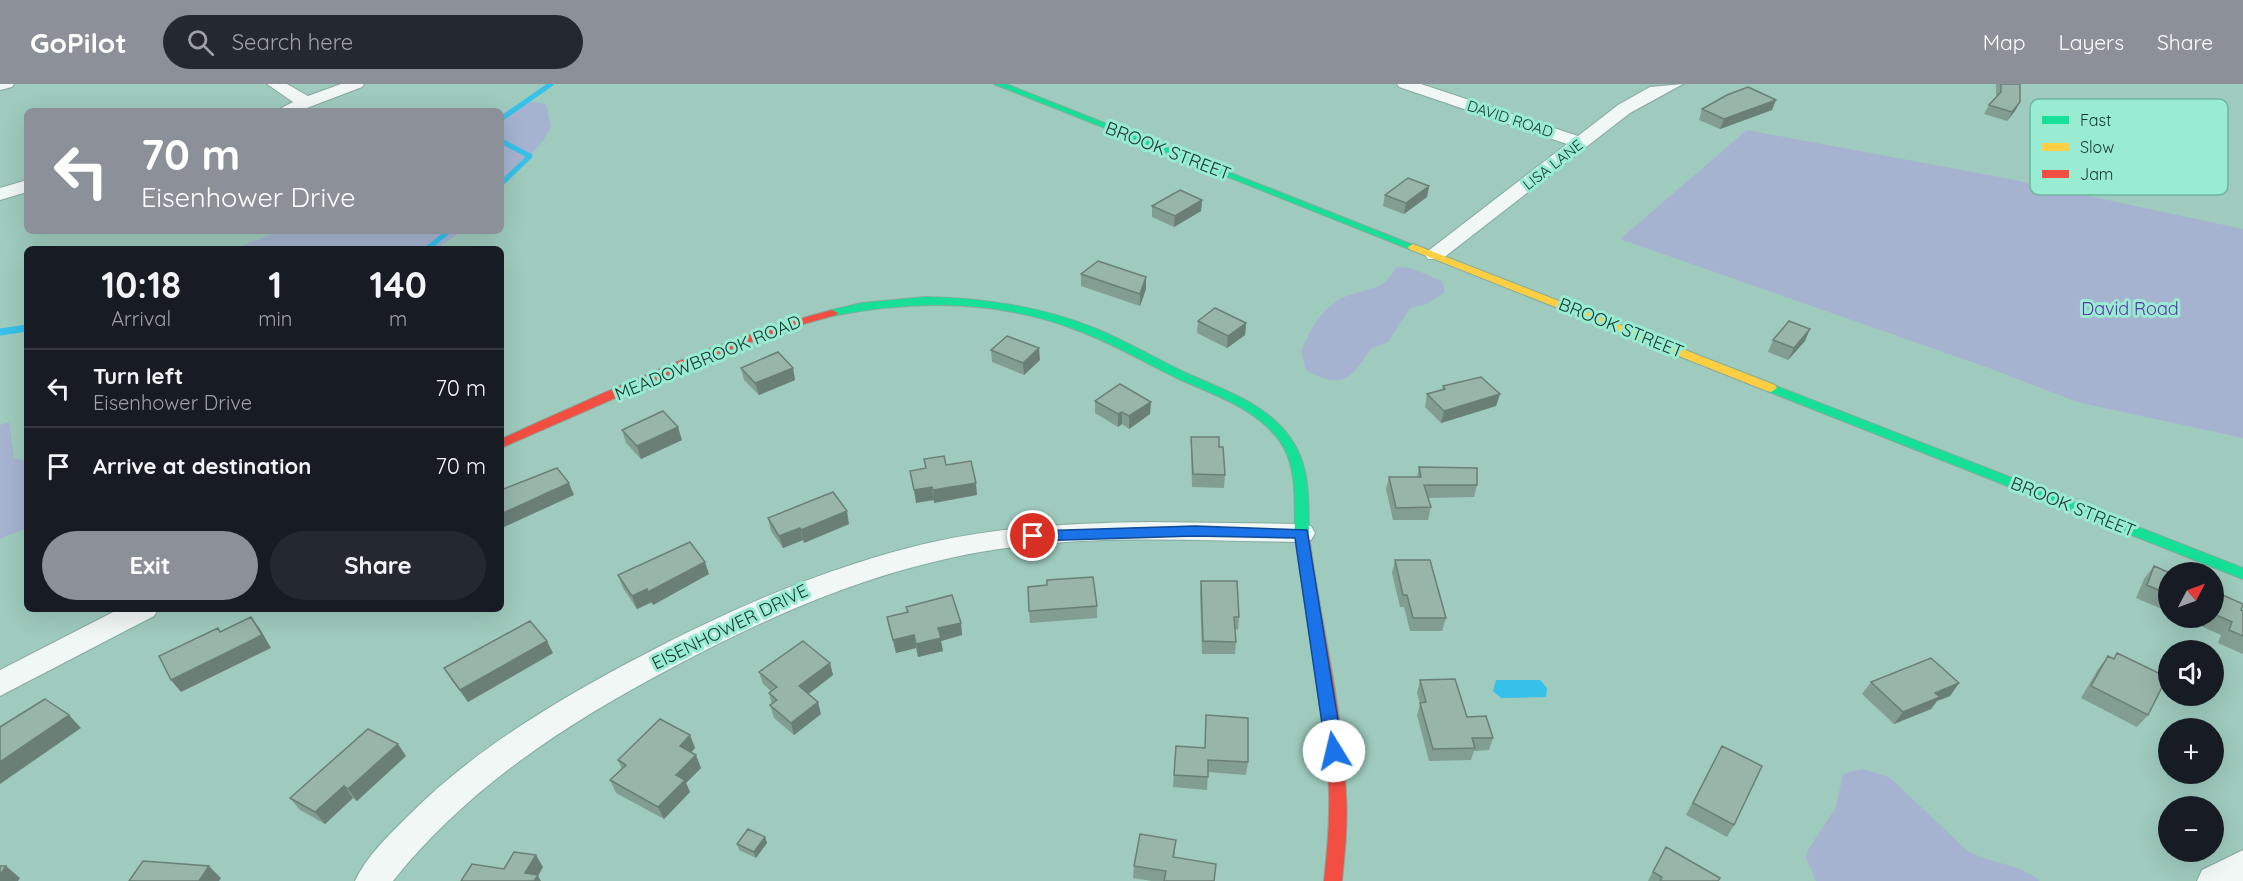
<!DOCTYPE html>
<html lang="en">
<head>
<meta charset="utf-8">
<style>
  :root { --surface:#171b24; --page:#242831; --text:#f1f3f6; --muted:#9ea1a6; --line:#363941; --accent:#8c9099 }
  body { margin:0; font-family:Quicksand,sans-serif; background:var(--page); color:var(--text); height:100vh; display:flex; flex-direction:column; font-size:22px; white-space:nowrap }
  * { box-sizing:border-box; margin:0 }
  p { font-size:20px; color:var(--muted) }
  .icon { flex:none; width:33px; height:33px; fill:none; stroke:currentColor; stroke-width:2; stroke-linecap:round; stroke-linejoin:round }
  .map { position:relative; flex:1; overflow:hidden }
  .sheet { position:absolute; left:24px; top:162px; width:480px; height:366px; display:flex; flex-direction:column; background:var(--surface); border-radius:9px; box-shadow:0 6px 24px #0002 }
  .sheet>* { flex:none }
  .guide { position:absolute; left:24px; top:24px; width:480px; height:126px; border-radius:9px; box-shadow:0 6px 24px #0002; background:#8c9099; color:#fff; overflow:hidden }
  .needle { width:39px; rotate:49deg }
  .controls { position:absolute; left:2158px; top:478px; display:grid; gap:12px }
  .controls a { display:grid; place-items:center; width:66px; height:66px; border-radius:50%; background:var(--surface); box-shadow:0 6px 24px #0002; font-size:30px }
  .pin { position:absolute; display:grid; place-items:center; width:51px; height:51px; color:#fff; margin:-26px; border:3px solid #fff; border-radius:50%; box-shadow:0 2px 6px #0007 }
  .me { position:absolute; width:66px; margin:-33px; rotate:351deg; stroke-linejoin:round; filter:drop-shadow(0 0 4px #0008) }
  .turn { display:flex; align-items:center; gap:21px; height:126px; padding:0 18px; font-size:27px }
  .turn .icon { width:78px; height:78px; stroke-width:2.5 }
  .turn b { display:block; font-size:42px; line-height:51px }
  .eta { display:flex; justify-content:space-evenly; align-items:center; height:102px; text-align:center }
  .eta b { font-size:36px; font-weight:700; line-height:42px }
  .action { display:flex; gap:12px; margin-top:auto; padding:12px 18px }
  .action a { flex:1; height:69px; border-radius:36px; background:var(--accent); color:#fff; font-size:24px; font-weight:700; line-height:69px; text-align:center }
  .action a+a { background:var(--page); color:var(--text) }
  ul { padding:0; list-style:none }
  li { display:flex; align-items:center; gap:18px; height:78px; padding:0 18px; border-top:2px solid var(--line) }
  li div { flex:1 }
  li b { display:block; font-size:22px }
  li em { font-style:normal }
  header { display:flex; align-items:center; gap:36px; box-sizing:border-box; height:84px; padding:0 30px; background:var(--accent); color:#fff }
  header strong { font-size:28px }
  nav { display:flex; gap:33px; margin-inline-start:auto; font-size:21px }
  .search { width:420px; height:54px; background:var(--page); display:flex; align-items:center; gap:15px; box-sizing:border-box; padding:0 21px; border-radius:33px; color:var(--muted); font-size:22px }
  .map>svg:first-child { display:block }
  .green { fill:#a6b3d0 }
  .water { fill:#36c0ea }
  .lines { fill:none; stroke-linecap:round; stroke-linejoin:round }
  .stream-far1 { stroke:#36c0ea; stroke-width:5 }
  .stream { stroke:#36c0ea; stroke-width:7 }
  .street-casing { stroke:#85a99e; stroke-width:2 }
  .fast-casing { stroke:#85a99e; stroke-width:2 }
  .slow-casing { stroke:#85a99e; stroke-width:2 }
  .jam-casing { stroke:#85a99e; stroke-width:2 }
  .street { fill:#f0f7f5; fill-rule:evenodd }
  .fast { fill:#16e098; fill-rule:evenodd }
  .slow { fill:#ffcf43; fill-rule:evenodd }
  .jam { fill:#f24e42; fill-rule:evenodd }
  .wall { fill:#829d91 }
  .shaded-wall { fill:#6a7f76 }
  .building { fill:#97b6a9; stroke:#6a7f76; stroke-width:1.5 }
  .route { fill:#1a73e8; stroke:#114b97; stroke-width:1.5 }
  .labels { text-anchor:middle; stroke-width:6; stroke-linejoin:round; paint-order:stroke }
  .far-street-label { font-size:15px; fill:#15382f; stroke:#99ebd2 }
  .street-label { font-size:18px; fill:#15382f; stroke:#99ebd2 }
  .park-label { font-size:18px; fill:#5d32ad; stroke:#99ebd2 }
  .key { fill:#99ebd2; stroke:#71b5a1; stroke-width:1.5 }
  .key-label { font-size:16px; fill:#15382f }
</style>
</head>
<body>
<header>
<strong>GoPilot</strong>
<div class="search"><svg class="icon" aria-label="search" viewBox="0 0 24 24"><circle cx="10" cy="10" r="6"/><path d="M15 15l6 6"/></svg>Search here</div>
<nav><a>Map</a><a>Layers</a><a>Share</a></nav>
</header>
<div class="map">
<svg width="2243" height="797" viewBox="0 0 2243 797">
  <rect width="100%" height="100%" fill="#9ecbbd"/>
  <path class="green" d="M534 18 546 20 551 42 543 57 501 105V30L522 19Z
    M1747 46 2010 95 2243 145V354L2077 318 1989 284 1620 155Z
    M280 147H462L436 165H233Z
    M1396 183 1410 184 1442 197 1445 208 1427 220 1410 224 1388 258 1371 264C1353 294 1341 307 1306 286L1301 267C1310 247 1319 227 1339 216 1361 203 1383 211 1396 183Z
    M9 338 14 374 27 377V444L0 455V341Z
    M1862 685 1889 693 1968 767C1991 780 2019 779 2040 797H1816L1806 774 1808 766 1836 723 1843 690Z"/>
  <path class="water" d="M1496 596H1540L1547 604 1546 613 1501 614 1493 607Z"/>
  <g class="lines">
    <path class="stream-far1" d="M501 35 551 0
      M501 57 530 72 501 100
      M427 165 449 147"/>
    <path class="stream" d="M0 248 27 244"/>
    <defs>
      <path id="street" d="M0 0H14L12 3 0 6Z
        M267 0H287L308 12 341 0H364L362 3 299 27H276L293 18Z
        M1397 0H1421L1578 52 1618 21 1650 3 1683 0 1630 29 1442 175H1428L1425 171 1428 167 1567 60 1399 3Z
        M27 96V108L0 116V104Z
        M1151 438 1302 440 1311 442 1315 449 1311 456 1302 458C1202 457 1098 450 999 465 884 482 779 527 677 581 570 637 469 702 393 797H355C366 773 387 753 406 734 469 670 546 623 624 581 715 532 809 490 908 464 988 443 1069 439 1151 438Z
        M119 525H158L154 532 0 612V586Z
        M2243 766V797H2197L2202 786Z"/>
      <path id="fast" d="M994 0H1006L1418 163 1413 166 1409 165Z
        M925 213C983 214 1039 222 1094 244 1126 257 1156 275 1188 290 1226 307 1270 321 1293 358 1311 386 1308 419 1309 451L1307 455 1302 456 1295 451C1294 422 1298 388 1283 362 1261 326 1217 312 1181 296 1145 279 1111 258 1074 245 995 215 913 216 832 232L826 229 828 227 862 219Z
        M1771 300 2243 484V495L1767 307 1765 304 1767 301Z"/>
      <path id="slow" d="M1413 160 1775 301 1777 304 1771 308 1767 307 1409 165 1408 163Z"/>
      <path id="jam" d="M832 226 838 229 836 231 793 243 709 273 501 364V355C609 307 717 255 832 226Z
        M1302 446 1309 451C1320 537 1343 623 1346 710 1348 739 1345 768 1342 797H1324C1327 768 1330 739 1329 710 1327 623 1305 537 1295 451Z"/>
    </defs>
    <use href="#street" class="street-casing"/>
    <use href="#fast" class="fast-casing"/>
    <use href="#slow" class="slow-casing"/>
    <use href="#jam" class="jam-casing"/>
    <use href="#street" class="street"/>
    <use href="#fast" class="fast"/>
    <use href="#slow" class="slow"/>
    <use href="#jam" class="jam"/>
  </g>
  <path class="wall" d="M1996 0H2020V18L2015 27 2007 37 1984 30 1989 21 1996 13Z
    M1702 25 1772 26 1720 45 1699 36Z
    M1429 102 1427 113 1404 130 1383 122 1385 111Z
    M1202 116 1201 127 1174 143 1152 133V122Z
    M1081 190 1146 205 1140 222 1081 202Z
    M1198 237 1246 239 1245 251 1227 264 1197 249Z
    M1773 256 1805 257 1788 276 1768 268Z
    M991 266 1040 276 1024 291 992 278Z
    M741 284H793L795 296 759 311 744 296Z
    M1443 302 1500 310 1496 322 1441 339 1425 323 1427 310 1442 306Z
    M1095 317 1150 330 1129 345 1122 340 1118 343 1095 329Z
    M622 346 682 356 641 375 626 359Z
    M1191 353 1219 363 1225 391 1224 404 1192 403 1191 365Z
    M1419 383 1477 401 1474 413 1428 414 1431 423 1428 436H1393L1386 405 1389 393H1417Z
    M768 434 849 440 804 459 803 456 783 464 771 447Z
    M1395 476 1446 534 1442 547H1410L1404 523H1400L1392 489Z
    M2154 482 2169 489V528L2136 514 2144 495Z
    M709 490 653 521 652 518 637 525 623 504 618 491Z
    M1201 497 1239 533 1238 546 1235 545 1236 558 1235 570H1202L1200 510Z
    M2214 507 2243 527V570L2218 559 2221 551 2183 534H2214Z
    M1097 522V534L1030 539 1029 527Z
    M906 523 961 539 962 551 941 557 943 567 918 573 916 564 896 569 887 533 907 528Z
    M553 569 468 618 452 597 444 584Z
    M2117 569 2148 631 2137 643 2081 614 2098 585 2108 572 2113 575Z
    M830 579 833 591 808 610 821 630 794 651 774 634 770 621 772 620 769 609 771 607 763 600 759 588Z
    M1420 596 1493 654 1489 666 1474 667 1471 676 1429 677 1417 631 1420 620 1417 609Z
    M1871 598 1959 599 1950 612 1937 617 1931 625 1894 640 1862 610Z
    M1206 631 1248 678 1246 691 1208 688 1207 706 1173 703 1176 662 1205 664Z
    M690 651 695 664 691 668 701 684 686 699 690 708 664 735 616 709 610 696 622 685 618 676Z
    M1722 662 1734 741 1727 753 1686 731Z
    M406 672 357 717 353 714 325 740 300 726 290 714Z
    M765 753 767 759 756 774 739 766 737 760Z
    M1666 763 1718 797H1648Z
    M1175 769 1174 773 1214 797H1152L1133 794 1134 782Z"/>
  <path class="shaded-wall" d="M1776 16 1772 26 1720 45 1724 35Z
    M2020 18 2015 27 2007 37 2012 28Z
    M1429 102 1427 113 1404 130 1406 119Z
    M1202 116 1201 127 1174 143 1175 132Z
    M1146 193V205L1140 222V210Z
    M1246 239 1245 251 1227 264 1228 252Z
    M1810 245 1805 257 1788 276 1794 264Z
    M1039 264 1040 276 1024 291 1023 279Z
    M793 284 795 296 759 311 755 299Z
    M1500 310 1496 322 1441 339 1444 327Z
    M1151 318 1150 330 1129 345V332Z
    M1122 328V340L1118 343V330Z
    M678 343 682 356 641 375 637 362Z
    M569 399 574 411 502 444 501 441V430Z
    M976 399 977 411 934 419 933 406Z
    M932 403 934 416 916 419 914 406Z
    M847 427 849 440 804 459 801 446Z
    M800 444 803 456 783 464 779 452Z
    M705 478 709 490 653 521 648 508Z
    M647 505 652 518 637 525 632 512Z
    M251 533 260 545 271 564 181 608 171 596Z
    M961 539 962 551 941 557 943 567 918 573 916 560 938 544Z
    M914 551 916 564 896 569 893 556Z
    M547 557 553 569 468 618 460 606Z
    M830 579 833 591 802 615 799 602Z
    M1959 599 1950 612 1937 617 1931 625 1894 640 1903 628 1935 609Z
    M818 618 821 630 794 651 791 639Z
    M69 631 81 644 0 700V678Z
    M690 651 695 664 685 675 680 662Z
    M398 660 406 672 357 717 348 705Z
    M696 671 701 684 686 699 690 708 664 735 658 723 676 691Z
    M344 702 353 714 325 740 315 728Z
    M765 753 767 759 756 774 754 768Z
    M536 771 543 783 538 792 541 797H529L525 789Z
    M6 782 20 794 18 797H0V791Z
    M209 782 221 794 219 797H199Z"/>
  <path class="building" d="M2001 0H2020V18L2012 28 1989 21 2001 8Z
    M1748 3 1776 16 1724 35 1702 25 1727 11Z
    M1408 94 1429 102 1406 119 1385 111Z
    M1180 106 1202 116 1175 132 1152 122Z
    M1098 177 1146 193 1140 210 1081 190Z
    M1215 224 1246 239 1228 252 1198 237Z
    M1789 237 1810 245 1794 264 1773 256Z
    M1007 252 1039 264 1023 279 991 266Z
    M778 268 793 284 755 299 741 284Z
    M1481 293 1500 310 1444 327 1427 310 1445 305 1443 302Z
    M1120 300 1151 318 1129 332 1122 328 1118 330 1095 317Z
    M663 327 678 343 637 362 622 346Z
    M1191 353H1219V363H1223L1225 391 1193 390Z
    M944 372 946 381 971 377 976 399 933 406 932 403 914 406 910 387 926 384 924 375Z
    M1419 383 1477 384V401H1424L1431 423 1396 424 1389 393H1421Z
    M557 384 569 399 501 430V406Z
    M833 408 847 427 801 446 800 444 779 452 768 434Z
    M690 458 705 478 648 508 647 505 632 512 618 491Z
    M1395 476H1430L1446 534H1413L1407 511H1403Z
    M2154 482 2170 489H2169V511L2147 501Z
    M1093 493 1097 522 1029 527 1028 503 1047 501V496Z
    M1201 497H1237L1239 533H1234L1236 558 1203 557Z
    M2214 507 2243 520 2241 526 2243 527V552L2229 546 2232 538 2214 530Z
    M952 511 961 539 938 544 941 554 916 560 914 551 893 556 887 533 908 528 906 523Z
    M251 533 262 551 171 596 159 572 218 544 220 548Z
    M530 537 547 557 460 606 444 584Z
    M803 557 830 579 799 602 818 618 791 639 770 621 777 616 769 609 777 603 759 588Z
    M2117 569 2167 593 2148 631 2091 602 2108 572 2114 575Z
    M1931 574 1959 599 1935 609 1940 613 1903 628 1871 598Z
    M1455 595 1467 633 1486 632 1493 654H1472L1475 664 1433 665 1420 619 1426 618 1420 596Z
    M45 615 69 631 0 678V643Z
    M1206 631 1248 634V678L1208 676V693L1174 691 1176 662 1205 664Z
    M660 635 690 651 680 662 696 671 676 691 685 696 658 723 610 696 626 681 618 676Z
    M368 645 398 660 348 705 344 702 315 728 290 714Z
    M1722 662 1762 682 1734 741 1693 719Z
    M748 745 765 753 754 768 737 760Z
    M1140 750 1176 756 1173 773 1216 780 1214 797H1164L1166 787 1134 782Z
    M1666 763 1720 794 1718 797H1660L1662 793 1653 788Z
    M514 768 536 771 525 789 538 791 534 797H461L472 780 504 785Z
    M143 777 209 782 199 797H129Z
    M0 782H6L0 791Z"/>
  <path class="route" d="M1195 442 1307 446 1343 667 1340 672H1328L1326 667 1295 454 1195 452 1033 457 1026 452 1033 447Z"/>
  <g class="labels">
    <g class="far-street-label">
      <text transform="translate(1510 35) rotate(18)" y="5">DAVID ROAD</text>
      <text transform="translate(1553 81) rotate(-38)" y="5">LISA LANE</text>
    </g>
    <g class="street-label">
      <text transform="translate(1168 67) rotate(21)" y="6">BROOK STREET</text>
      <text transform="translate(1621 244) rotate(22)" y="6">BROOK STREET</text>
      <text transform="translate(708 274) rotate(-22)" y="6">MEADOWBROOK ROAD</text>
      <text transform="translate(2073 423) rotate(22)" y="6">BROOK STREET</text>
      <text transform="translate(730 543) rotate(-26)" y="6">EISENHOWER DRIVE</text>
    </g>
    <g class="park-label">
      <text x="2130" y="231">David Road</text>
    </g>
  </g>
  <rect x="2030" y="15" width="198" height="96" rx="9" class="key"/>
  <rect x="2042" y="32" width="27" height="8" fill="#16e098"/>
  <rect x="2042" y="59" width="27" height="8" fill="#ffcf43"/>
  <rect x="2042" y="86" width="27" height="8" fill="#f24e42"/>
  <g class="key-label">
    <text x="2080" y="42">Fast</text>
    <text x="2080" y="69">Slow</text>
    <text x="2080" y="96">Jam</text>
  </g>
</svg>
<div class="controls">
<a><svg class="needle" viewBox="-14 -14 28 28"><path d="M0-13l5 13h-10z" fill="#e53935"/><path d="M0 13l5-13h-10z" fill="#9ea1a6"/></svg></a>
<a><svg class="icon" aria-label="sound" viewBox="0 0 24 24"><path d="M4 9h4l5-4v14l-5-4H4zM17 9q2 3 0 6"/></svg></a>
<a>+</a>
<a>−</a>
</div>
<div class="pin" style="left:1033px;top:452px;background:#d93025"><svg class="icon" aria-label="arrive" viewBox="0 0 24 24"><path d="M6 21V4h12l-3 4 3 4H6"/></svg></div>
<svg class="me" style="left:1334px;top:667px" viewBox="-20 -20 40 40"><circle r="19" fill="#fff"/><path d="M0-13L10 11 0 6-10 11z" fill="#1a73e8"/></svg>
<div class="guide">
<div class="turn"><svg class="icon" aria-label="left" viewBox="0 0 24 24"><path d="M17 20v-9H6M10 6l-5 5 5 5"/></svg><div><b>70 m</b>Eisenhower Drive</div></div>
</div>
<section class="sheet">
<div class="eta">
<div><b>10:18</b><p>Arrival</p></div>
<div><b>1</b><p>min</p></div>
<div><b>140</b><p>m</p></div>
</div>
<ul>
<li><svg class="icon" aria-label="left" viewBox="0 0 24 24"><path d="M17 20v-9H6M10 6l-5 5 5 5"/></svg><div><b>Turn left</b><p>Eisenhower Drive</p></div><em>70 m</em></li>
<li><svg class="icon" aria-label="arrive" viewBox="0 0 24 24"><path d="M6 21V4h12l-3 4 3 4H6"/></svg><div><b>Arrive at destination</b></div><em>70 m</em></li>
</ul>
<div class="action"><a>Exit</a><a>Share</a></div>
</section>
</div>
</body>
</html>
